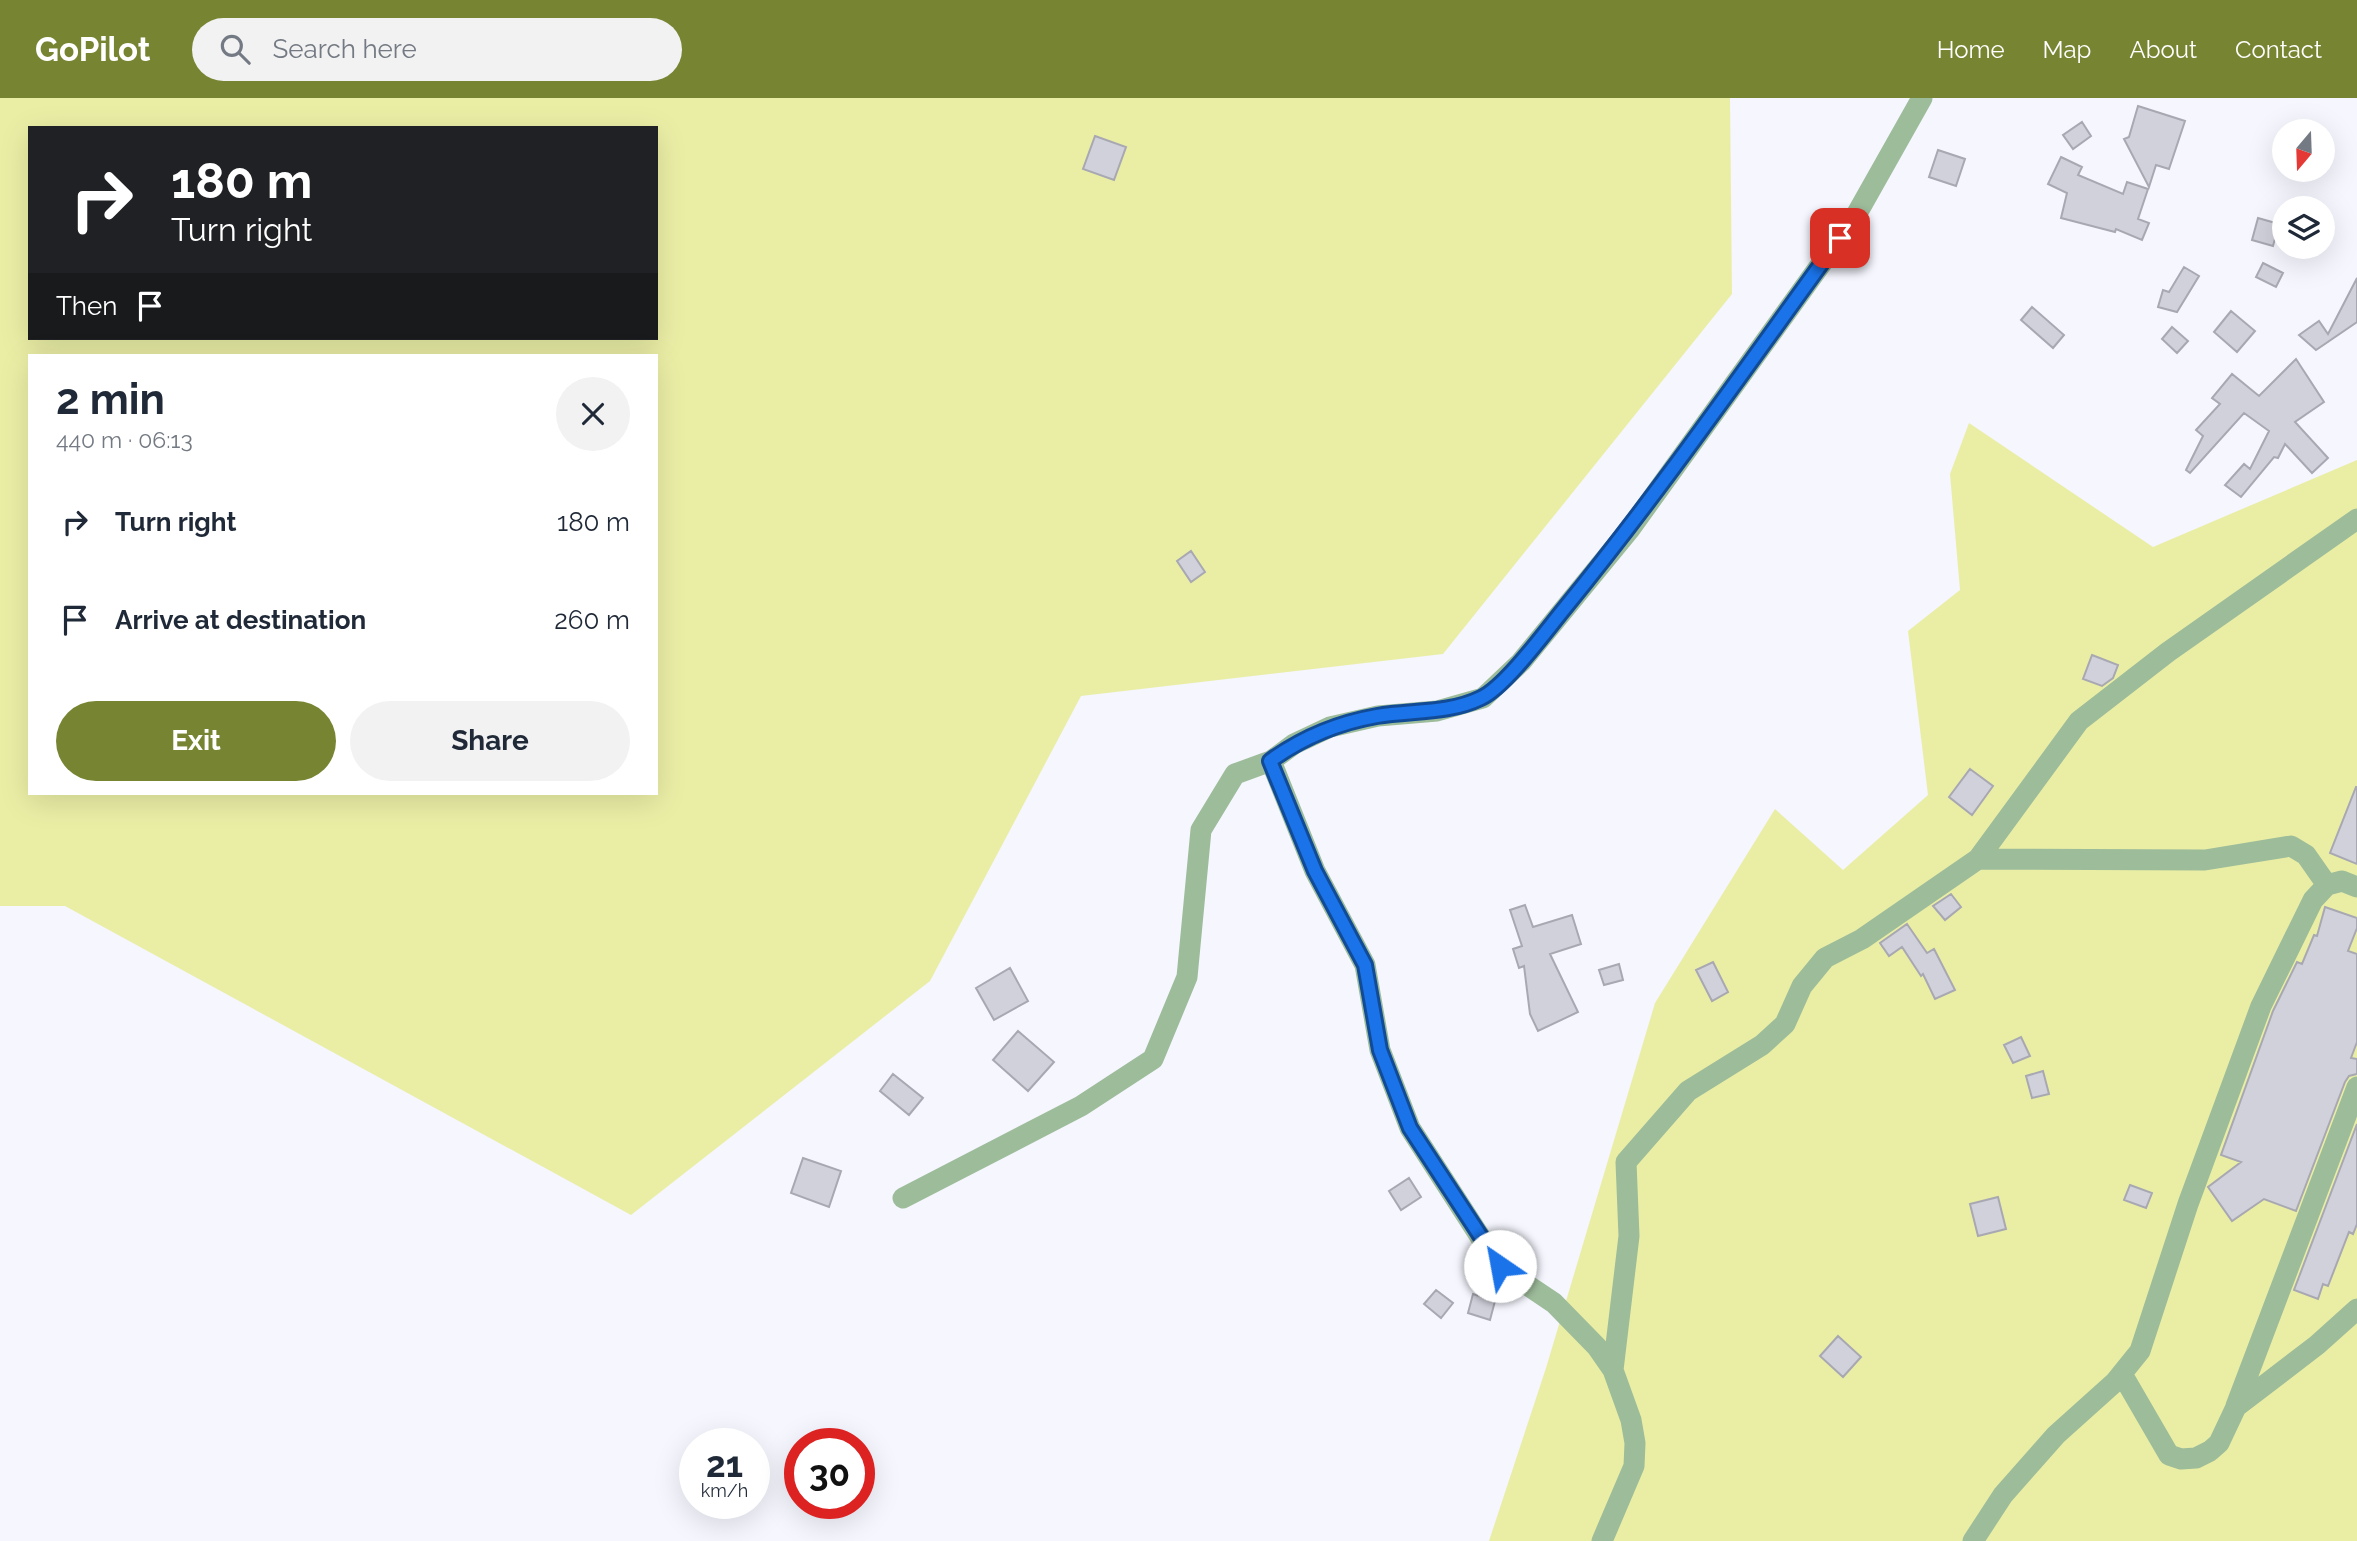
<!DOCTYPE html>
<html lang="en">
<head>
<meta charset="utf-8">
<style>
  :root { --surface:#fff; --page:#f2f2f3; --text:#1f2937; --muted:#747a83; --accent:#778533 }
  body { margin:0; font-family:Raleway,sans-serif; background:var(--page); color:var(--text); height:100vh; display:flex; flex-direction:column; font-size:26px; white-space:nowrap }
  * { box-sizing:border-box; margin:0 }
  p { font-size:23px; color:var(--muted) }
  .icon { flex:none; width:38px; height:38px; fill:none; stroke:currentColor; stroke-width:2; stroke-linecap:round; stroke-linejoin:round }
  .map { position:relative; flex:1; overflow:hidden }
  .drawer { position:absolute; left:28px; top:256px; width:630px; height:441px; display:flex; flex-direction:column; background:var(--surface); border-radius:0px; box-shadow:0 7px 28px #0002 }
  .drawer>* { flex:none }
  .top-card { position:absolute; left:28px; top:28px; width:630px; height:214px; border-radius:0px; box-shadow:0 7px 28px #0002; background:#202124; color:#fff; overflow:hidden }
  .needle { width:46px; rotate:199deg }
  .fabs { position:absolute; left:2272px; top:21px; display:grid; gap:14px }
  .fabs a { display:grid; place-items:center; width:63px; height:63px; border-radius:50%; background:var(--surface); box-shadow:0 7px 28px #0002; font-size:35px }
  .speed { position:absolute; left:679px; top:1330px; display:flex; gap:14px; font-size:35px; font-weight:700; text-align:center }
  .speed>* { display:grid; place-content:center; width:91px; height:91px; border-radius:50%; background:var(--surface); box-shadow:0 7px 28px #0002; line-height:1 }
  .speed small { font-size:18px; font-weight:400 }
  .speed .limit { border:10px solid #d22; background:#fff; color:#111 }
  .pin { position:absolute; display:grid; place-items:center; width:60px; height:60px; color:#fff; margin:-30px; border-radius:14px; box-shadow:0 4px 10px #0006 }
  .me { position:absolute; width:77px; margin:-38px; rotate:327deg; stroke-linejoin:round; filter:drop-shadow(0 0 5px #0008) }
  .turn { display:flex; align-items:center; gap:24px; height:147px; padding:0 28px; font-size:32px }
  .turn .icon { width:91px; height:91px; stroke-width:2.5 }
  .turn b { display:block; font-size:49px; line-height:60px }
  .then { display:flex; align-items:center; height:66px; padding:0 28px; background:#0003; gap:14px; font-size:26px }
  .round { display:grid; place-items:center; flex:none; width:74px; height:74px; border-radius:37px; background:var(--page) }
  .overview { display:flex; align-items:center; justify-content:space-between; height:119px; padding:0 28px }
  h1 { font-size:42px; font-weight:700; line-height:52px }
  .action { display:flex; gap:14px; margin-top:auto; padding:14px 28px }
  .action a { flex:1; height:80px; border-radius:42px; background:var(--accent); color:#fff; font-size:28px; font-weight:700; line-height:80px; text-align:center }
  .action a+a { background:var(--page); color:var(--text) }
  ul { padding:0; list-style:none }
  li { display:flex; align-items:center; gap:21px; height:98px; padding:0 28px }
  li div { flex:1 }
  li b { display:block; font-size:26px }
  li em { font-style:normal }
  header { display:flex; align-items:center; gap:42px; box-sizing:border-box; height:98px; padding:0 35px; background:var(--accent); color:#fff }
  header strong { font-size:33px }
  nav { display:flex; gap:38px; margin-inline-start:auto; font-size:24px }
  .search { width:490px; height:63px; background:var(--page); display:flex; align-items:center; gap:18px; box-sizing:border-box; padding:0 24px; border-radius:38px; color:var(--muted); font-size:26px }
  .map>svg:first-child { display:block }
  .green { fill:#eaeea5; fill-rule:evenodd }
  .building { fill:#d0d1db; stroke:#a8a8b2; stroke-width:2 }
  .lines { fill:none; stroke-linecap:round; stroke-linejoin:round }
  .street { stroke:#9dbc9a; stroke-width:21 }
  .route-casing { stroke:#114b97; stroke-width:18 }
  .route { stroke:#1a73e8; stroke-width:12 }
</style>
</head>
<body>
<header>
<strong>GoPilot</strong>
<div class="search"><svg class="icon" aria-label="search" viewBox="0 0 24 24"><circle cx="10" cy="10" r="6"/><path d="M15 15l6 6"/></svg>Search here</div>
<nav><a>Home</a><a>Map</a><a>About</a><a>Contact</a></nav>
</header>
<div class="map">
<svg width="2357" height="1443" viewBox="0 0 2357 1443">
  <rect width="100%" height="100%" fill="#f5f6fe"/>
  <path class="green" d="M0 0H1730L1732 196 1443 556 1081 598 930 883 631 1117 65 808H0ZM30 30H656V240H30ZM30 257H656V695H30Z
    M1969 325 2153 449 2357 362V1443H1489L1546 1270 1655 905 1775 711 1843 772 1928 697 1908 533 1960 492 1950 376Z"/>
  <path class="building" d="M2138 8 2185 23 2169 71 2156 67 2149 89 2124 41 2129 39Z
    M2082 24 2091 38 2073 51 2063 37Z
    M1095 38 1126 49 1114 82 1083 71Z
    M1938 52 1965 61 1956 88 1929 79Z
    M2061 59 2082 69 2078 77 2123 96 2127 84 2148 91 2138 121 2149 125 2142 142 2116 131 2115 134 2061 120 2067 95 2048 86Z
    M2258 120 2279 126 2273 148 2252 142Z
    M2263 165 2283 175 2276 189 2256 179Z
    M2184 169 2199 178 2177 214 2158 209 2163 192 2169 194Z
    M2357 180V224L2316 252 2299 237 2319 223 2328 236Z
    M2032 209 2064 237 2053 250 2021 222Z
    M2231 213 2255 233 2237 254 2214 234Z
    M2172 229 2188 243 2177 255 2162 241Z
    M2296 261 2324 304 2295 324 2328 360 2312 375 2285 346 2278 360 2274 359 2241 399 2225 387 2244 366 2250 371 2269 333 2244 315 2190 375 2186 372 2203 338 2196 332 2220 306 2212 300 2232 276 2259 298Z
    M1191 453 1205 474 1191 484 1177 463Z
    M2092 557 2118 567 2113 580 2102 588 2083 581Z
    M1970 671 1993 688 1972 717 1949 699Z
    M2356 689H2357V766L2330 755Z
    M1951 796 1961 809 1945 822 1933 808Z
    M1525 807 1533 829 1572 817 1581 846 1550 856 1578 914 1538 933 1530 916 1524 868 1519 870 1513 851 1522 848 1510 812Z
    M2325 809 2357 820V830L2348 853 2357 856V944L2351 960 2357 961V976L2349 978 2345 984 2296 1113 2264 1101 2232 1123 2208 1089 2241 1064 2221 1057 2273 913 2297 864 2302 866 2314 837 2317 838Z
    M1907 826 1927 855 1934 851 1955 892 1935 901 1923 876 1921 878 1902 849 1889 858 1880 845Z
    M1713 864 1728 894 1712 903 1696 872Z
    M1619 866 1623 882 1604 887 1599 872Z
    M1010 870 1028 903 994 922 976 890Z
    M1018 933 1054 964 1028 993 993 962Z
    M2021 939 2030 958 2013 965 2004 947Z
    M2043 973 2049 996 2032 1000 2026 978Z
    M893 976 923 1000 909 1017 880 993Z
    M2357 1026V1126L2353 1136 2349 1134 2328 1188 2323 1186 2318 1201 2294 1192Z
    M803 1060 841 1073 829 1109 791 1095Z
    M1409 1080 1421 1099 1401 1112 1389 1093Z
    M2130 1087 2152 1095 2146 1110 2124 1102Z
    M1998 1099 2006 1131 1978 1138 1970 1106Z
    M1436 1192 1453 1205 1441 1220 1424 1206Z
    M1473 1196 1495 1203 1490 1222 1468 1215Z
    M1838 1238 1861 1259 1843 1279 1820 1258Z"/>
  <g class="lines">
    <path class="street" d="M1271 663 1294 646 1330 629 1378 618 1437 613 1483 600 1521 564 1630 431 1855 119 1922 0
      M1978 761 2205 762 2291 748 2306 757 2327 787
      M903 1100 1081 1008 1153 961 1187 879 1201 732 1235 676 1271 663 1315 773 1365 867 1380 952 1410 1030 1499 1168 1554 1205 1597 1249 1613 1272 1631 1322 1635 1345 1634 1368 1602 1443
      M1613 1272 1629 1138 1626 1064 1688 993 1762 947 1785 926 1802 888 1825 860 1862 841 1978 761 2079 623 2168 554 2357 421
      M2122 1276 2169 1357 2181 1361 2196 1360 2210 1353 2219 1345 2236 1309 2317 1247 2357 1211
      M2236 1308 2357 989
      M1973 1443 2003 1397 2056 1337 2115 1284 2140 1253 2188 1106 2261 908 2313 802 2327 787 2342 783 2357 789"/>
  </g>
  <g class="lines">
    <defs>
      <path id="route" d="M1500 1168 1410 1030 1380 952 1365 867 1315 773 1270 663C1303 639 1337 625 1377 618 1412 612 1448 616 1481 600 1505 589 1546 533 1564 511 1662 391 1749 265 1840 140"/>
    </defs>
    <use href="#route" class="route-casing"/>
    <use href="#route" class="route"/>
  </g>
</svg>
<div class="fabs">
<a><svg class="needle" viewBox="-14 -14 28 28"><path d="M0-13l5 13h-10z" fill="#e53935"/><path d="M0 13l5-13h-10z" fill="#747a83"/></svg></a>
<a><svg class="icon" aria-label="layers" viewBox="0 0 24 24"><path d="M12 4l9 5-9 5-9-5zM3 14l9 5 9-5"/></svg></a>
</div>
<div class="speed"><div>21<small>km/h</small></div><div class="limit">30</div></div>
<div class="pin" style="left:1840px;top:140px;background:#d93025"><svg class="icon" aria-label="arrive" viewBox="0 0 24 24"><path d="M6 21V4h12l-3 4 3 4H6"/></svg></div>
<svg class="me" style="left:1500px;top:1168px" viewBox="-20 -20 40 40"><circle r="19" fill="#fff"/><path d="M0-13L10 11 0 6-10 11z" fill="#1a73e8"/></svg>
<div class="top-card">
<div class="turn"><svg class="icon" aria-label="right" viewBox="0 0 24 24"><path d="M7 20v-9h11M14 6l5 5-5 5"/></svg><div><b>180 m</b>Turn right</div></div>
<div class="then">Then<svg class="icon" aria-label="arrive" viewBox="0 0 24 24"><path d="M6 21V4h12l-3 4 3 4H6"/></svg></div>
</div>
<section class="drawer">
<div class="overview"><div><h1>2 min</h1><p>440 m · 06:13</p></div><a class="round"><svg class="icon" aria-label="close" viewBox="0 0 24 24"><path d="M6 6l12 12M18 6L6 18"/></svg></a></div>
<ul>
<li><svg class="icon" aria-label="right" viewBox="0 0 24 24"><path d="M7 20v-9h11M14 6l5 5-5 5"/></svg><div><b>Turn right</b></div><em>180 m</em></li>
<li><svg class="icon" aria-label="arrive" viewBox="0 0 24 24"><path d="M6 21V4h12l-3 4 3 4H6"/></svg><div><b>Arrive at destination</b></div><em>260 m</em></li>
</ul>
<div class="action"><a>Exit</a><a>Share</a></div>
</section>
</div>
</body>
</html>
